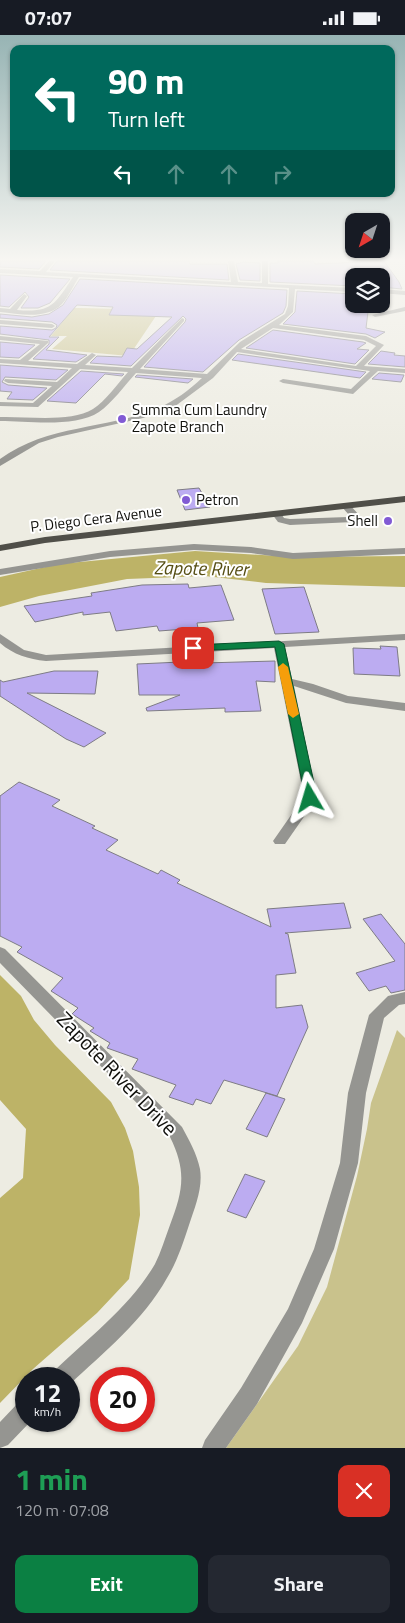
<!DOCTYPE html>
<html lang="en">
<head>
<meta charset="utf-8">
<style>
  :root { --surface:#171b24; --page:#242831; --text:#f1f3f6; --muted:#9ea1a6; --accent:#0b8043 }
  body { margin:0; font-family:"Titillium Web",sans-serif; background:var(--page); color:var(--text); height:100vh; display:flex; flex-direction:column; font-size:19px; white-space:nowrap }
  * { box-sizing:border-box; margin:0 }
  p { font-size:16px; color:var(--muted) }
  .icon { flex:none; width:28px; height:28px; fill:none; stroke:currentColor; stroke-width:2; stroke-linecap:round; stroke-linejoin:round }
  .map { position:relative; height:1413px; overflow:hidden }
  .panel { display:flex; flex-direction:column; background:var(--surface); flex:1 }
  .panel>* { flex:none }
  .banner { position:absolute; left:10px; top:10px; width:385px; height:152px; border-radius:10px; box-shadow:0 1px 4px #0004; background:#00695c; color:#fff; overflow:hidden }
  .needle { width:32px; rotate:219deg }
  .controls { position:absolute; left:345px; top:178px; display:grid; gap:10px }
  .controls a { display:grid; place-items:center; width:45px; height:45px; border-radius:10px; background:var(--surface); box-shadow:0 1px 4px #0004; font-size:25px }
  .speed { position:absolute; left:15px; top:1332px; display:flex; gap:10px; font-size:25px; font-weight:700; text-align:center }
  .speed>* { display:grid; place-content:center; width:65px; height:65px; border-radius:50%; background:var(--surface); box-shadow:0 1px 4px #0004; line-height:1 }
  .speed small { font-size:12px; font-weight:400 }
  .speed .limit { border:8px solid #d22; background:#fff; color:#111 }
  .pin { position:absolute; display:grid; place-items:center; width:42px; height:42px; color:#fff; margin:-21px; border-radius:10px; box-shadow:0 2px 8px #0006 }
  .me { position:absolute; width:55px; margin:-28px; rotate:353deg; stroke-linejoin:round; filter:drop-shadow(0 0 4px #0008) }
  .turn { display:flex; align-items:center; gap:18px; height:105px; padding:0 15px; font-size:22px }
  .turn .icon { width:65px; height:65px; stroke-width:2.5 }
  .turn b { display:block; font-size:35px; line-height:42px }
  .lanes { display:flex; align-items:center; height:48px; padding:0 15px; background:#0003; justify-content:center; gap:25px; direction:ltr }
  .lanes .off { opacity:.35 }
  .round { display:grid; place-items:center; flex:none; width:52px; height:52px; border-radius:10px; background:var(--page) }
  .headline { display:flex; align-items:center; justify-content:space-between; height:85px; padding:0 15px }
  h1 { font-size:30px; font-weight:700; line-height:38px; color:#1e9e55 }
  .cta { display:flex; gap:10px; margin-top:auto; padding:10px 15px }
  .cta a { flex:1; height:58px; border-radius:10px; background:var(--accent); color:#fff; font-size:20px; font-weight:700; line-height:58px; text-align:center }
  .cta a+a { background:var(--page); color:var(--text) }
  .status { display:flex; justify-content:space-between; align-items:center; height:35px; padding:0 25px; background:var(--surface); direction:ltr }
  .status svg { height:14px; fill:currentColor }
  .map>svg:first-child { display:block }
  .green { fill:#c9c28c }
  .water { fill:#bdb367 }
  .building { fill:#bcacf1; stroke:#7e7c85 }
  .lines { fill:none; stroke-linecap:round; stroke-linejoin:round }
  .minor { fill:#959591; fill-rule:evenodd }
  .major { fill:#504f49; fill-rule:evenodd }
  .route { fill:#0b8043; stroke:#07532c }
  .slow { fill:#f59e0b }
  .poi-dot { fill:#815ad4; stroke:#fff; stroke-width:2 }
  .labels { text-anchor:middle; stroke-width:4; stroke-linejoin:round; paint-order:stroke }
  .far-poi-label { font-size:15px; fill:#11110d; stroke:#fff; text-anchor:start }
  .far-street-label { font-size:15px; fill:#11110d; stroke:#fff }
  .water-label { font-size:19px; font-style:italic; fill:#564e14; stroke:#fff }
  .near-street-label { font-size:21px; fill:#11110d; stroke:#fff }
</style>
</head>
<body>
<div class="status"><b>07:07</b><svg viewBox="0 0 49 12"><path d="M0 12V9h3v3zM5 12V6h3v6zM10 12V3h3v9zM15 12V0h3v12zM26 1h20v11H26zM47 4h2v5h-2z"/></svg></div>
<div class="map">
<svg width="405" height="1413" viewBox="0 0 405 1413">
  <rect width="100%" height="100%" fill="#edece2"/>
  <path class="green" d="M74 273H80L160 275 129 321 52 314 67 301H51Z
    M397 995 405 1003V1413H226L298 1311 327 1252 357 1141 367 1094 371 1068Z"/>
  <path class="water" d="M195 516 294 522 405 521V552L266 548 205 541 127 544 39 561 0 572V542L59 529Z
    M0 940 21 961 34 985 55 1010 111 1067 125 1093 133 1116 139 1152 140 1180 129 1244 97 1278 33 1334 0 1368V1163L23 1143 26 1094 0 1065Z"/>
  <path class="building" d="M0 226H46L39 234 0 232Z
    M57 226H189L190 229H227L229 245 50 235Z
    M278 226H313L315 229 384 226 399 247 402 254 381 252V241H354V251L270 247V228H278Z
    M243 227 260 228V246L240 245 236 229Z
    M0 240 70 244 50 268 38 273H21L29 262 25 257 9 272 0 271Z
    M80 244 287 255 286 271 283 278 239 305 203 337 144 332 185 287 186 284 183 281 131 331 90 328 97 321 122 322 127 313 137 314 172 282 109 280 113 272 77 270 49 302H59L46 315 87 320 76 327 33 324 49 309V305L0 299V291L52 295 56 293 57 290 52 287 0 283V279L32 282 49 279 63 270Z
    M297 256 354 259V269H369L366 293 385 297 375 303 366 299 283 289 295 277Z
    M273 295 363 307 366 308 357 314 369 315 355 329 246 313Z
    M0 307 35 310 19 323 0 322Z
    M381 316 395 318 394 320 405 321V332L368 329Z
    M238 319 366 337 360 343 232 325Z
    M0 330 68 335 56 345 5 342 2 347 8 350 47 353 33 365 7 364 12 357 0 356Z
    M81 336 124 339 122 341 105 339 76 368 47 366Z
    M379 338 404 340 401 347 372 344Z
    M137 340 193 344 188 348 135 342Z
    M199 453 210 472 185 475 177 455Z
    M188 549 189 553 221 550 234 585 197 588 198 593 159 596 157 591 116 596 110 577 83 580V577L35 587 24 571 92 561 91 558 142 550Z
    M304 552 319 597 275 599 262 554Z
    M380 611 397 612 400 641 354 639 353 613 381 614Z
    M203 626 204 628 275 626V647L256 646 261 676 225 677V673L147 676 146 673 180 660H139L137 629Z
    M54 636H98L95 659 27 658 106 698 84 712 66 704 0 661V645L3 647Z
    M19 747 60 765 52 771 95 791 92 793 118 805 106 815 158 839 161 835 180 845 177 848 271 892 267 874 344 868 351 893 285 898 288 899 296 938 276 940V973L302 970 308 992 277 1061 224 1045 211 1069 196 1064 193 1070 169 1062 176 1050 132 1034 138 1024 107 1013 110 1008 90 996 94 993 72 979 78 973 51 956 63 943 17 917 22 912 0 901V761Z
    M381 879 405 909V955L391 958 386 951 369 956 356 938 395 926 363 884Z
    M266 1058 285 1064 267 1102 246 1094Z
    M245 1139 265 1146 246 1183 227 1176Z"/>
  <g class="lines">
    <path class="minor" d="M49 226H55L46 237 231 247 228 226H234L238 247 262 248V226H268V249L354 253V257L295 254 293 277 279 290 366 301 384 310 364 331 405 334V338L378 336 353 359 283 348 279 346 283 344 351 354 370 336 237 317 213 343 174 372 143 383 58 402 39 408 0 431V424C48 389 106 395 158 373 175 366 189 355 202 343L136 338C126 349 111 369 99 377 75 393 28 386 0 386V382C26 381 70 388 93 374 105 367 118 348 128 337L80 334 38 372 0 371V367L33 368 52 351 8 348 4 346 5 344 57 347 72 333 0 328V324L20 325 40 309 0 305V301L48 306V308L28 326 77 329 92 318 96 320 85 330 132 333 182 283 184 284V286L140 334 207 339 240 307 285 279 288 271 289 253 79 242C73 251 69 261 62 269 46 285 20 279 0 277V273L10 274 24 259 27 261 17 275C52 278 55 269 73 242L0 238V234L40 236ZM273 293 364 305 376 311 356 331 241 314Z
      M381 254 405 256V260L381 258Z
      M405 272V276L375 282 372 280Z
      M0 285 52 289 55 291 52 293 0 289Z
      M346 468 349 469 360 481 353 487 290 490 278 487 272 479 274 477H280L284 483 290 484 348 482 350 481 341 471Z
      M194 509 251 512 293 518 405 513V519L293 524 251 518 194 515 110 522 0 540V534L110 516Z
      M0 599 24 615 46 620 405 599V605L285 612 292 644 313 649 348 661 405 668V676L346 668 294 651 317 763 285 809H275L273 806 303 763V757L274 613 46 626C28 624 14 620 0 608Z
      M0 912 5 914 182 1092C189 1105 197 1119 200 1134 203 1153 195 1172 189 1190 183 1208 177 1227 167 1243 143 1286 104 1317 69 1350V1344H50L53 1337C88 1303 130 1272 155 1229 161 1217 165 1203 170 1190 183 1156 187 1136 170 1102L0 928Z
      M405 957V969L399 970 384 983 366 1058 358 1128 334 1214 302 1288 257 1369 226 1413H202L205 1405 241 1353 288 1274 314 1214 340 1128 348 1058 369 980 388 961Z
      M26 1365V1386H31L8 1410 0 1413V1387L18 1368Z"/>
    <path class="major" d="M405 461V467L45 508 0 516V510L45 502Z"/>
  </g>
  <linearGradient id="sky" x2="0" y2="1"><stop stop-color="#97b4b4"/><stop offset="0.53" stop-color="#f7f6f2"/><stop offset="1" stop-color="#f7f6f2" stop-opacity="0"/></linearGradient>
  <rect width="405" height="424" fill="url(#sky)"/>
  <path class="route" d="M279 606 284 609 316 757V763L310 767 303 763 304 757 275 612 193 616 188 613 193 610Z"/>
  <path class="slow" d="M283 628 288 632 299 679 293 683 288 679 278 632Z"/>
  <g class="poi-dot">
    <circle cx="122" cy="384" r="5"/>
    <circle cx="186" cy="465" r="5"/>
    <circle cx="388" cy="486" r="5"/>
  </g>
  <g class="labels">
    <g class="far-poi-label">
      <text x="132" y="380">Summa Cum Laundry<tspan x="132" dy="17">Zapote Branch</tspan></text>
      <text x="196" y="470">Petron</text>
      <text x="378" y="491" text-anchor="end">Shell</text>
    </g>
    <g class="far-street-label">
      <text transform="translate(96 484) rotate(-7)" y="5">P. Diego Cera Avenue</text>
    </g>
    <g class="water-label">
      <text transform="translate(201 533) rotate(1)" y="7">Zapote River</text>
    </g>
    <g class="near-street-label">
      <text transform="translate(117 1039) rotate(46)" y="7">Zapote River Drive</text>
    </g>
  </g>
</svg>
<div class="controls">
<a><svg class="needle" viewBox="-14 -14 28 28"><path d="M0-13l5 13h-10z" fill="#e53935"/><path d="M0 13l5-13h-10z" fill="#9ea1a6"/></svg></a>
<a><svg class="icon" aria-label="layers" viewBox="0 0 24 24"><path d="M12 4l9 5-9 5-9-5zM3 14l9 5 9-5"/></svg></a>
</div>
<div class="speed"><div>12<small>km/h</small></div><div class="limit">20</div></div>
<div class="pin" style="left:193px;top:613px;background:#d93025"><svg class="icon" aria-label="arrive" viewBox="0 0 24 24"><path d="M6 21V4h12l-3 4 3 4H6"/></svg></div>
<svg class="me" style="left:310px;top:763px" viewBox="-20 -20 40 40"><path d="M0-17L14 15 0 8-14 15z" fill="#0b8043" stroke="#fff" stroke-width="4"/></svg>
<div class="banner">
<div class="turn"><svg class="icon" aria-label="left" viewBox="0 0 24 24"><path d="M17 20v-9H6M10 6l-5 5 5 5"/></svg><div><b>90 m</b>Turn left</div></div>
<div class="lanes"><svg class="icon" aria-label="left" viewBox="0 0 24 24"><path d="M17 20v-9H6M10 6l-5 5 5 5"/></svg><svg class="icon off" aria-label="ahead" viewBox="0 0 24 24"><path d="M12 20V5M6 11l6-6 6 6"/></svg><svg class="icon off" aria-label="ahead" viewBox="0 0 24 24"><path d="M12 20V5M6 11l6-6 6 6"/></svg><svg class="icon off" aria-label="right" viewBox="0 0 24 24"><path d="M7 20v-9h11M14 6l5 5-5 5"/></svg></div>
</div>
</div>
<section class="panel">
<div class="headline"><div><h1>1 min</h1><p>120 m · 07:08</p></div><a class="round" style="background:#d93025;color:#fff"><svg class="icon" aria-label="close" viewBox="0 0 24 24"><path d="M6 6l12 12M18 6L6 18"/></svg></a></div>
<div class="cta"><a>Exit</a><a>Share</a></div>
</section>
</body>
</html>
